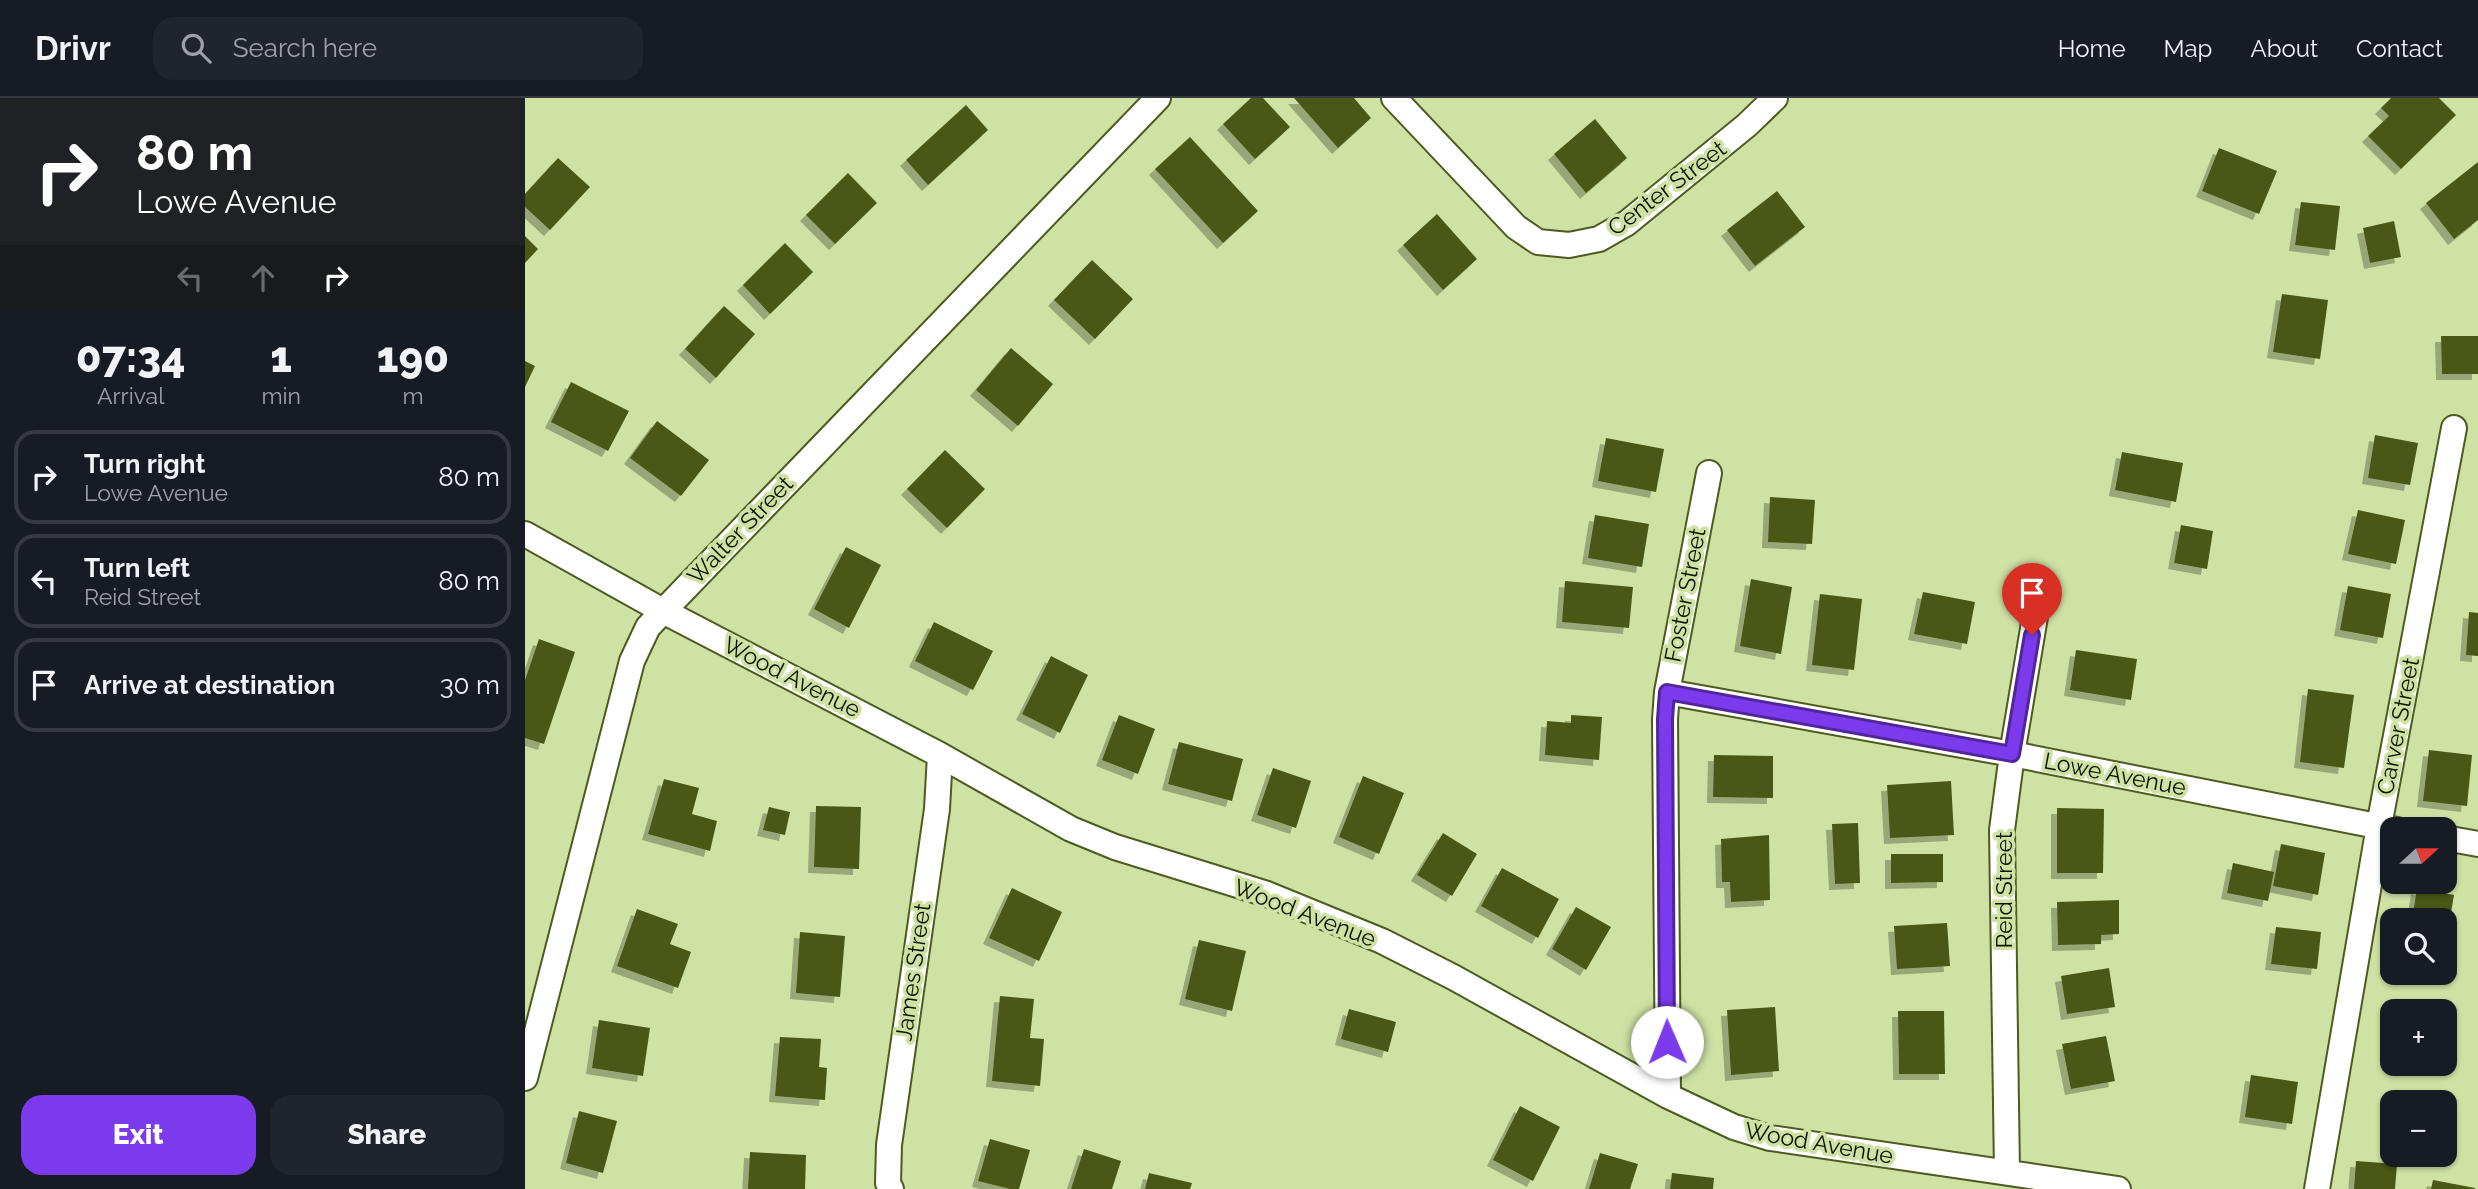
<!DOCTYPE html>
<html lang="en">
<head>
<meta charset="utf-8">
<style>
  :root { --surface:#171b24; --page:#20242c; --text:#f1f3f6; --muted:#9ea1a6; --line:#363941; --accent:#7c3aed }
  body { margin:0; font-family:Raleway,sans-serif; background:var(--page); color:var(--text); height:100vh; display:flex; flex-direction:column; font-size:26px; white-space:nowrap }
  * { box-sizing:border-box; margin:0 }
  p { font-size:23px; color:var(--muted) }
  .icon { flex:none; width:38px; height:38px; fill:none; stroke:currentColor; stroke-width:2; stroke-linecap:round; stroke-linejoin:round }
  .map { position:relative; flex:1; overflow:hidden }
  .panel { display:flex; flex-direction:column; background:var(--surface); width:525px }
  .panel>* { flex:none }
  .top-card { background:#202124; color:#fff; overflow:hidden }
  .needle { width:46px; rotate:69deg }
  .fabs { position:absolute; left:1855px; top:719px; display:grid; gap:14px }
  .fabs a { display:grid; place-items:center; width:77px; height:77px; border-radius:14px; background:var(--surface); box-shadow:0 2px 5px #0004; font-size:35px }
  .pin { position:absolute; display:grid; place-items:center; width:60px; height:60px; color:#fff; margin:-72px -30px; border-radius:50% 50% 50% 0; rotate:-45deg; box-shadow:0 0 7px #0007 }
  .pin .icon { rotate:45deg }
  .me { position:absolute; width:77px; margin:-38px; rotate:359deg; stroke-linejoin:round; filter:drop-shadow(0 0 5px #0008) }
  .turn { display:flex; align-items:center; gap:24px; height:147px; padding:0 21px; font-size:32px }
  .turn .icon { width:91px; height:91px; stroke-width:2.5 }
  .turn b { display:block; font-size:49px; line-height:60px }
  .lanes { display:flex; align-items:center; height:66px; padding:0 21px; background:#0003; justify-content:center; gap:35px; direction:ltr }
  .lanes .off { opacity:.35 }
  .eta { display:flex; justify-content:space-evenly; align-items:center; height:119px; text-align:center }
  .eta b { font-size:42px; font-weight:800; line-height:49px }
  .cta { display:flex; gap:14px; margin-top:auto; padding:14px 21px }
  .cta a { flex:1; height:80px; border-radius:21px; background:var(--accent); color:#fff; font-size:28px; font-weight:800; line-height:80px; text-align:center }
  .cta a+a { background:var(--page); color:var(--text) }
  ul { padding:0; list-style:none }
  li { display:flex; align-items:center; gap:21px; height:94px; margin:0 14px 10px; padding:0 7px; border:4px solid var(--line); border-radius:21px }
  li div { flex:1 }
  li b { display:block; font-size:26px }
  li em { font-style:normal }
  header { display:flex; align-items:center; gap:42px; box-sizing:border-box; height:98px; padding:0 35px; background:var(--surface); border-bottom:2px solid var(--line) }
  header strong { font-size:33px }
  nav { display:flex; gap:38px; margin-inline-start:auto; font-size:24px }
  .search { width:490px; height:63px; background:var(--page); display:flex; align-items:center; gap:18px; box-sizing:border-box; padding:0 24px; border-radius:21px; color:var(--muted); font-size:26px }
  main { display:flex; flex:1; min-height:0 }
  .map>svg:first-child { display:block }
  .building { fill:#495818; filter:url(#shadow) }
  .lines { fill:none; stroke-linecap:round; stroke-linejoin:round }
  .minor-casing { stroke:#4d5b21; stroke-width:28 }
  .minor { stroke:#fff; stroke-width:24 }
  .route-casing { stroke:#51269a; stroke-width:18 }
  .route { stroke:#7c3aed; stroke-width:12 }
  .labels { text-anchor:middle; stroke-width:7; stroke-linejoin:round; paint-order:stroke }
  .street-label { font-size:23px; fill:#0d1200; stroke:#cfe2a3 }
</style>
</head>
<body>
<header>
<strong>Drivr</strong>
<div class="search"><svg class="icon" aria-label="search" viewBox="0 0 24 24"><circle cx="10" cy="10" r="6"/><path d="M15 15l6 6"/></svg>Search here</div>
<nav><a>Home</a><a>Map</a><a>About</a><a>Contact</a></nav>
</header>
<main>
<section class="panel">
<div class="top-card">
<div class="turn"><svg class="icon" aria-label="right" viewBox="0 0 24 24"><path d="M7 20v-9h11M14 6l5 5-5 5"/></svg><div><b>80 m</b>Lowe Avenue</div></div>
<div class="lanes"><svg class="icon off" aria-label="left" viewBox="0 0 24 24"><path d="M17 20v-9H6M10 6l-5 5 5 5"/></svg><svg class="icon off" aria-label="ahead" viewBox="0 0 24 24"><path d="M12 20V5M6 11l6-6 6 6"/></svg><svg class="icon" aria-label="right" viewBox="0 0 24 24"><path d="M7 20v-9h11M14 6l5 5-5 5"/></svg></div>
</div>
<div class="eta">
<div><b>07:34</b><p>Arrival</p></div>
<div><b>1</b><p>min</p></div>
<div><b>190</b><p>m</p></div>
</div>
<ul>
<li><svg class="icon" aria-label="right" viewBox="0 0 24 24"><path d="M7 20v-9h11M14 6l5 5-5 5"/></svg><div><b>Turn right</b><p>Lowe Avenue</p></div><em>80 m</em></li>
<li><svg class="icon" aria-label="left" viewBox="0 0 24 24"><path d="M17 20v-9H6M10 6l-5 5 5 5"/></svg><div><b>Turn left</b><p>Reid Street</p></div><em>80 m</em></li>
<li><svg class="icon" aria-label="arrive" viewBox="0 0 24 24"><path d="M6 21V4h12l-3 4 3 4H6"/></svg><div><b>Arrive at destination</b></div><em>30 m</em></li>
</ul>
<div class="cta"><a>Exit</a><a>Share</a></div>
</section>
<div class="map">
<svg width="1953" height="1091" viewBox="0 0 1953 1091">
  <defs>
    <filter id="shadow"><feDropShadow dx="-6" dy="6" stdDeviation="0" flood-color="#0004"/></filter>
  </defs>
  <rect width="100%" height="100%" fill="#cfe2a3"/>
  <path class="building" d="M726 0H738L765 29 730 61 698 26Z
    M769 0H829L846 20 813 50Z
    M1866 0H1914L1931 17 1876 71 1843 38 1864 18 1856 10Z
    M441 7 463 32 403 87 381 62Z
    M1070 21 1102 60 1061 95 1029 56Z
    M665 39 733 113 698 145 630 71Z
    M1694 50 1752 73 1734 116 1677 93Z
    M33 60 65 89 25 132 0 109V96Z
    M1953 64V122L1929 141 1901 105Z
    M323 75 352 105 310 146 281 117Z
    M1252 93 1280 129 1230 168 1202 132Z
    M1776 104 1815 108 1810 152 1770 147Z
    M912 116 952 161 918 192 878 147Z
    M1869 123 1876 159 1845 165 1838 130Z
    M0 138 13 151 0 165Z
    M260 145 288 174 245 216 218 187Z
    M567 162 608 201 570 241 529 202Z
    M1757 196 1803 202 1795 261 1748 254Z
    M199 208 230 236 191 280 160 251Z
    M1916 238H1953V276H1917Z
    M486 250 528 286 493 328 451 292Z
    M0 263 10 268 0 289Z
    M46 284 104 313 83 353 26 324Z
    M132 323 184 362 156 398 105 360Z
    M1850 337 1893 345 1885 387 1843 380Z
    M1081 340 1139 351 1131 394 1073 383Z
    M420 352 460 391 422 430 382 391Z
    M1597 354 1658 365 1651 404 1590 392Z
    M1245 399 1290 402 1287 446 1243 444Z
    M1833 412 1880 422 1871 466 1823 456Z
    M1070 417 1124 426 1117 469 1063 460Z
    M1656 427 1688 433 1682 471 1649 465Z
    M321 449 356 467 324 530 289 511Z
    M1226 481 1267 489 1256 556 1215 548Z
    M1040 483 1108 489 1104 530 1037 524Z
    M1823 488 1866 496 1858 540 1815 532Z
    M1398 494 1450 504 1442 546 1389 536Z
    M1295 496 1337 501 1329 572 1287 567Z
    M1944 514 1953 515V558L1941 557Z
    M409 524 468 553 448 592 390 563Z
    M14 541 50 554 19 646 0 640V582Z
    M1551 552 1612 561 1606 602 1545 592Z
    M526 558 563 577 535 635 497 616Z
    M1783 591 1829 597 1819 670 1775 664Z
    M594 617 630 631 613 676 577 662Z
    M1046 617 1077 619 1074 662 1020 657 1022 623 1046 625Z
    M654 644 718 661 707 703 643 686Z
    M1904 652 1947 657 1942 708 1898 703Z
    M1189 657 1248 658V700L1188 699Z
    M748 670 786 683 771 730 732 717Z
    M838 678 879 695 854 756 814 739Z
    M139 681 174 690 167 716 192 723 185 753 123 736Z
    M1426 683 1429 737 1365 740 1362 687Z
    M291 708 336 709 334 771 289 769Z
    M244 709 265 714 260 737 238 732Z
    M1532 710 1579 711 1578 775H1532Z
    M1333 725 1335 785 1310 786 1307 726Z
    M918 735 952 756 927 798 892 777Z
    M1244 737 1245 802 1206 804 1205 784H1197L1196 741Z
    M1756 746 1800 755 1793 797 1748 788Z
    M1366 756H1418V784L1366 785Z
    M1708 765 1749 774 1743 803 1702 795Z
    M977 770 1034 801 1013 840 956 808Z
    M487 790 537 814 514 863 464 840Z
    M1892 790 1929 797 1921 844 1920 822H1887Z
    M1594 802V836L1576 837V846L1533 847 1532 804Z
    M1051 809 1086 829 1061 872 1027 851Z
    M112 811 153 826 145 846 166 854 153 890 92 868Z
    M1422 825 1425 868 1372 871 1369 828Z
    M1751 829 1796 834 1792 871 1746 866Z
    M275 834 320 838 315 899 271 895Z
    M674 842 721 853 707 913 660 901Z
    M1584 870 1590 909 1542 916 1536 878Z
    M475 898 509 901 505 940 519 941 515 988 467 983Z
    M1250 909 1254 973 1206 977 1202 912Z
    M824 911 871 924 863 954 816 941Z
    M1373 913H1419L1420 976H1374Z
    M74 922 125 930 118 978 67 970Z
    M1581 938 1590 983 1546 991 1537 946Z
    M255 939 296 941 294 969 302 970 300 1002 250 998Z
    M1726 977 1773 984 1767 1026 1720 1019Z
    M995 1008 1035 1029 1008 1083 968 1062Z
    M54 1013 92 1023 78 1075 41 1065Z
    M465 1041 505 1052 494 1091H485L453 1083Z
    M559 1051 596 1063 587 1091H546Z
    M225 1054 281 1057 280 1091H223Z
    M1075 1055 1113 1066 1105 1091H1064Z
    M1831 1063 1872 1066 1870 1091H1829Z
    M624 1075 667 1085 665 1091H620Z
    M1147 1075 1189 1080 1188 1091H1145Z
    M1908 1082 1950 1090V1091H1906Z"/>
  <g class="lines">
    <defs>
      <path id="minor" d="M869 0 991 129 1013 144 1044 147 1074 141 1102 125 1222 27 1250 0
        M0 436 138 513 415 657 546 731 590 749 742 796 857 843 928 879 1143 998 1209 1029 1245 1040 1593 1091
        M1142 594 1487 656 1872 732
        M1920 740 1953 746
        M0 980 107 563 123 529 633 0
        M1143 998 1140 621 1142 594 1184 375
        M1482 1074 1477 732 1487 656 1511 513
        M366 1091 363 1085 364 1047 412 711 415 657
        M1792 1091 1854 728 1929 330"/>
    </defs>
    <use href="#minor" class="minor-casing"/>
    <use href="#minor" class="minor"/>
  </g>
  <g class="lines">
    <defs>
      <path id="route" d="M1142 944 1140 621 1142 594 1487 656 1507 537"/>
    </defs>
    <use href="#route" class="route-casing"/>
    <use href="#route" class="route"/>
  </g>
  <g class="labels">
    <g class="street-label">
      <text transform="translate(1142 90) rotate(-37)" y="8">Center Street</text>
      <text transform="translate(215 432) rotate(-46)" y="8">Walter Street</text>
      <text transform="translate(1160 497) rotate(-79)" y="8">Foster Street</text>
      <text transform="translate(267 579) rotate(27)" y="8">Wood Avenue</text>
      <text transform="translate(1873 628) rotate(-79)" y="8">Carver Street</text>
      <text transform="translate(1590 676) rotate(11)" y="8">Lowe Avenue</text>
      <text transform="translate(1479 792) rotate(-90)" y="8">Reid Street</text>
      <text transform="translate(780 815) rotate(21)" y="8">Wood Avenue</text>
      <text transform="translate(388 874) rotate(-82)" y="8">James Street</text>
      <text transform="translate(1294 1045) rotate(10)" y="8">Wood Avenue</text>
    </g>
  </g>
</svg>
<div class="fabs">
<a><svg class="needle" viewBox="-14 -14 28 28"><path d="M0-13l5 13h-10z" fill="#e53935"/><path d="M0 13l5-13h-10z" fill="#9ea1a6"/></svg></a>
<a><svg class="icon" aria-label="search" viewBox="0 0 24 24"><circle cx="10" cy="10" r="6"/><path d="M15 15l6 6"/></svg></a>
<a>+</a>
<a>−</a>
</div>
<div class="pin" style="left:1507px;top:537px;background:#d93025"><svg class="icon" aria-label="arrive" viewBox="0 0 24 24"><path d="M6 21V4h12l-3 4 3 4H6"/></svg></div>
<svg class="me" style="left:1142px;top:944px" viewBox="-20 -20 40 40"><circle r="19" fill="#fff"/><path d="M0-13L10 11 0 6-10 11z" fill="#7c3aed"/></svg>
</div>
</main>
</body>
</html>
